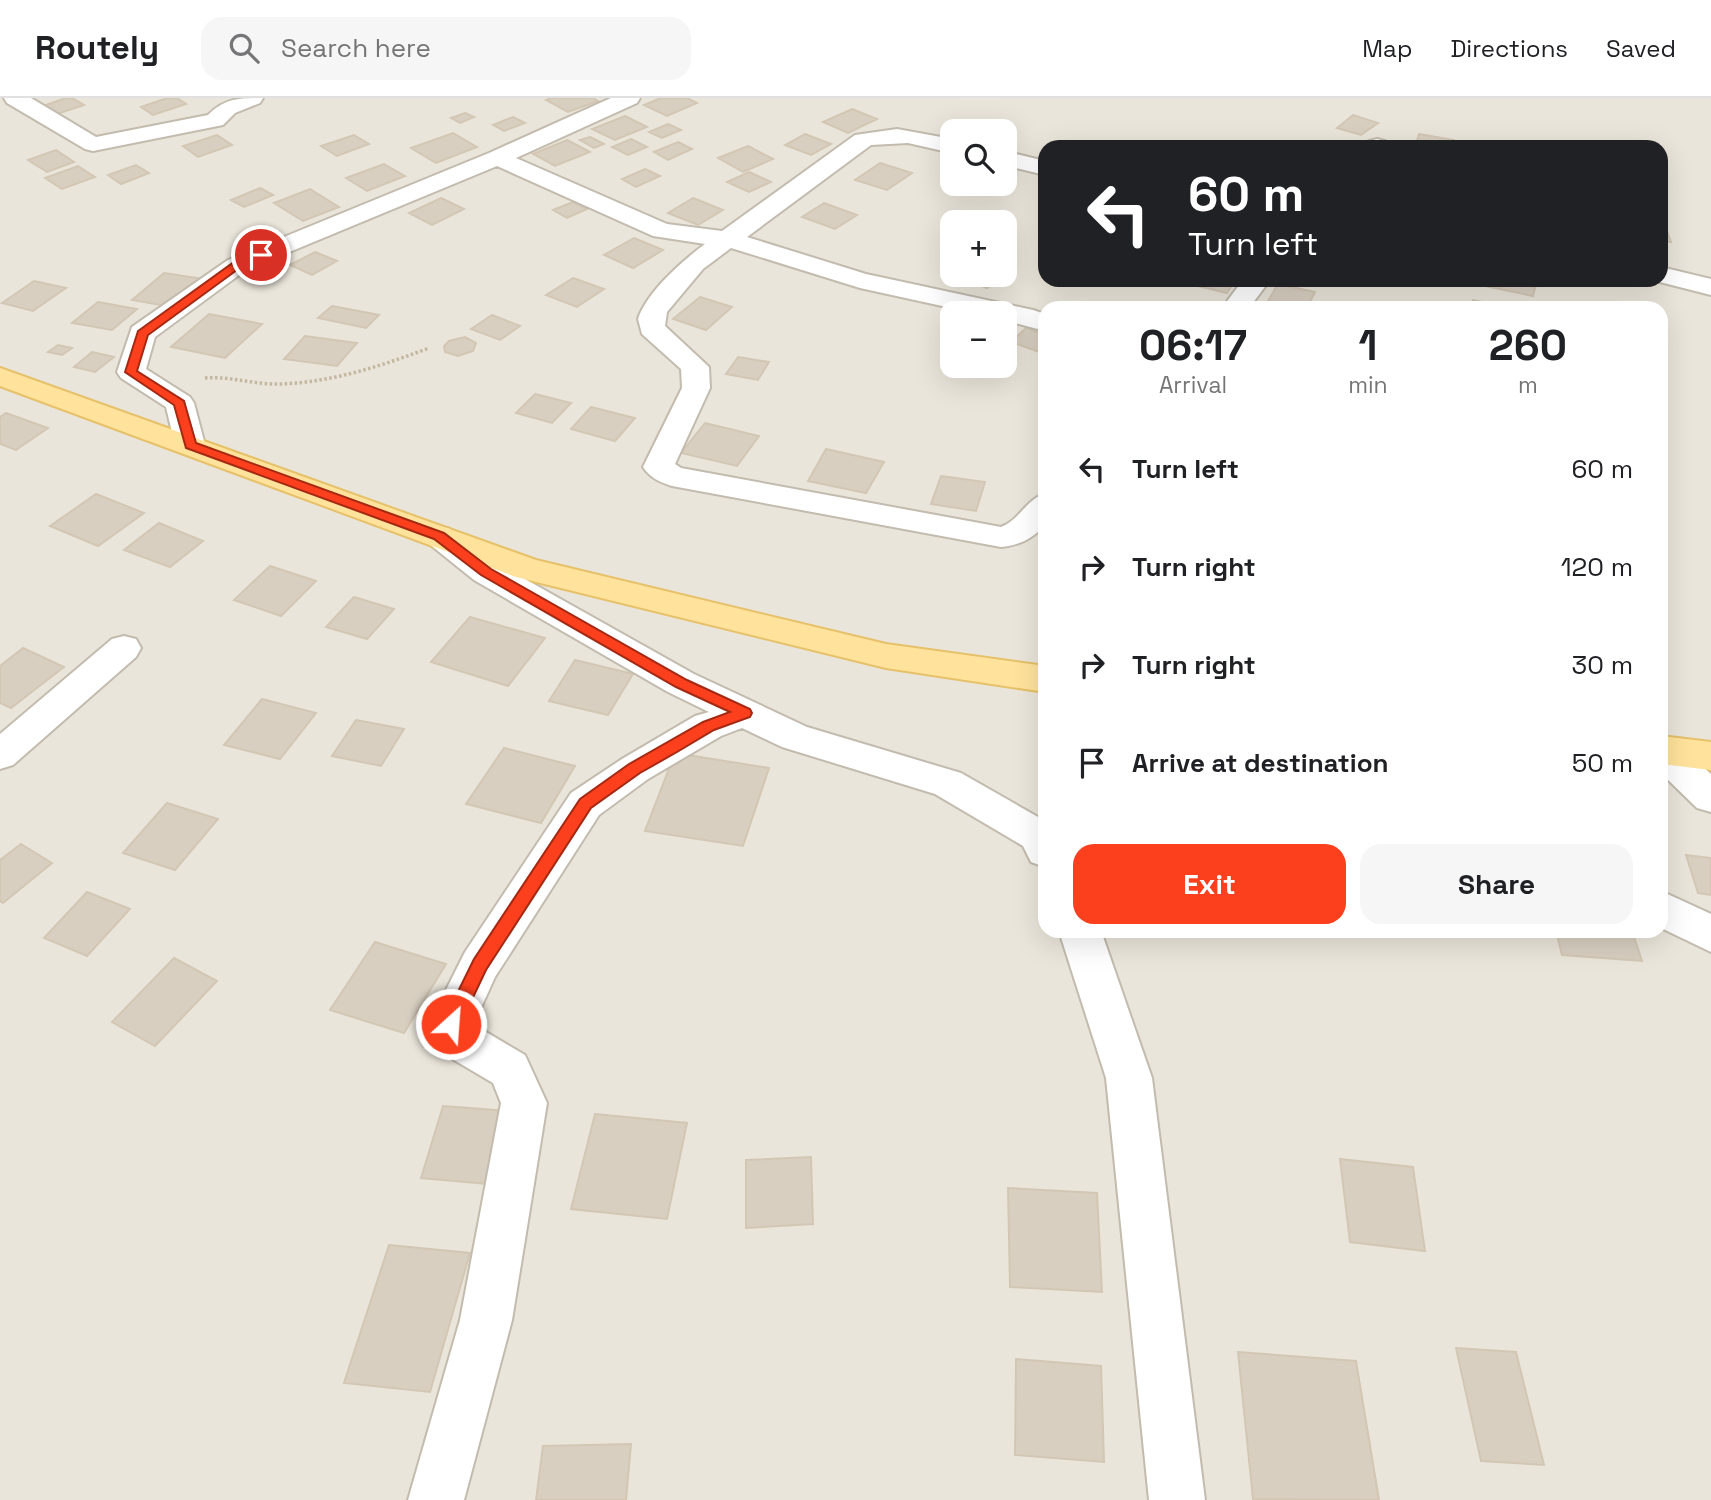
<!DOCTYPE html>
<html lang="en">
<head>
<meta charset="utf-8">
<style>
  :root { --surface:#fff; --page:#f6f6f6; --text:#202124; --muted:#757577; --line:#e0e0e0; --accent:#fc3f1d }
  body { margin:0; font-family:"Space Grotesk",sans-serif; background:var(--page); color:var(--text); height:100vh; display:flex; flex-direction:column; font-size:26px; white-space:nowrap }
  * { box-sizing:border-box; margin:0 }
  p { font-size:23px; color:var(--muted) }
  .icon { flex:none; width:38px; height:38px; fill:none; stroke:currentColor; stroke-width:2; stroke-linecap:round; stroke-linejoin:round }
  .map { position:relative; flex:1; overflow:hidden }
  .details { position:absolute; left:1038px; top:203px; width:630px; height:637px; display:flex; flex-direction:column; background:var(--surface); border-radius:21px; box-shadow:0 7px 28px #0002 }
  .details>* { flex:none }
  .hud { position:absolute; left:1038px; top:42px; width:630px; height:147px; border-radius:21px; box-shadow:0 7px 28px #0002; background:#202124; color:#fff; overflow:hidden }
  .buttons { position:absolute; left:940px; top:21px; display:grid; gap:14px }
  .buttons a { display:grid; place-items:center; width:77px; height:77px; border-radius:14px; background:var(--surface); box-shadow:0 7px 28px #0002; font-size:35px }
  .pin { position:absolute; display:grid; place-items:center; width:60px; height:60px; color:#fff; margin:-30px; border:4px solid #fff; border-radius:50%; box-shadow:0 2px 7px #0007 }
  .me { position:absolute; width:77px; margin:-38px; rotate:26deg; stroke-linejoin:round; filter:drop-shadow(0 0 5px #0008) }
  .turn { display:flex; align-items:center; gap:24px; height:147px; padding:0 35px; font-size:32px }
  .turn .icon { width:91px; height:91px; stroke-width:2.5 }
  .turn b { display:block; font-size:49px; line-height:60px }
  .eta { display:flex; justify-content:space-evenly; align-items:center; height:119px; text-align:center }
  .eta b { font-size:42px; font-weight:700; line-height:49px }
  .action { display:flex; gap:14px; margin-top:auto; padding:14px 35px }
  .action a { flex:1; height:80px; border-radius:21px; background:var(--accent); color:#fff; font-size:28px; font-weight:700; line-height:80px; text-align:center }
  .action a+a { background:var(--page); color:var(--text) }
  ul { padding:0; list-style:none }
  li { display:flex; align-items:center; gap:21px; height:98px; padding:0 35px }
  li div { flex:1 }
  li b { display:block; font-size:26px }
  li em { font-style:normal }
  header { display:flex; align-items:center; gap:42px; box-sizing:border-box; height:98px; padding:0 35px; background:var(--surface); border-bottom:2px solid var(--line) }
  header strong { font-size:33px }
  nav { display:flex; gap:38px; margin-inline-start:auto; font-size:24px }
  .search { width:490px; height:63px; background:var(--page); display:flex; align-items:center; gap:18px; box-sizing:border-box; padding:0 24px; border-radius:21px; color:var(--muted); font-size:26px }
  .map>svg:first-child { display:block }
  .residential { fill:#eae5da; fill-rule:evenodd }
  .building { fill:#d8cfc1; stroke:#d3c7b4; stroke-width:2 }
  .lines { fill:none; stroke-linecap:round; stroke-linejoin:round }
  .minor-casing { stroke:#c2bbae; stroke-width:4 }
  .major-casing { stroke:#e6c16a; stroke-width:4 }
  .path { stroke:#c4b79f; stroke-width:3.5; stroke-dasharray:2.5 2.5; stroke-linecap:butt }
  .minor { fill:#fff; fill-rule:evenodd }
  .major { fill:#ffe39c; fill-rule:evenodd }
  .route { fill:#fc3f1d; stroke:#a42913; stroke-width:2 }
</style>
</head>
<body>
<header>
<strong>Routely</strong>
<div class="search"><svg class="icon" aria-label="search" viewBox="0 0 24 24"><circle cx="10" cy="10" r="6"/><path d="M15 15l6 6"/></svg>Search here</div>
<nav><a>Map</a><a>Directions</a><a>Saved</a></nav>
</header>
<div class="map">
<svg width="1711" height="1402" viewBox="0 0 1711 1402">
  <rect width="100%" height="100%" fill="#f6f3ec"/>
  <path class="residential" d="M0 0H1711V1402H0ZM952 33H1004V86H952ZM1045 49H1661V182H1045ZM952 124H1004V177H952ZM1045 210H1661V833H1045ZM952 215H1004V268H952Z"/>
  <path class="building" d="M66 0H72L84 7 57 16 43 8Z
    M167 0H177L186 6 153 17 141 9Z
    M551 0H593L598 3 568 14 546 2Z
    M661 0H687L697 5 667 18 644 7Z
    M852 11 877 21 848 35 823 24Z
    M465 15 474 19 460 25 451 20Z
    M1353 17 1378 25 1361 37 1337 30Z
    M625 18 647 29 615 42 592 31Z
    M513 19 525 25 504 33 493 27Z
    M668 26 681 32 662 40 649 34Z
    M453 35 477 49 436 65 411 50Z
    M805 36 831 46 811 57 785 47Z
    M1419 36 1454 42 1452 49H1415Z
    M217 37 232 47 198 59 183 48Z
    M354 37 369 46 337 58 321 48Z
    M590 39 604 46 594 50 580 42Z
    M631 41 647 49 628 57 612 49Z
    M567 42 590 54 555 68 533 56Z
    M678 44 692 51 668 62 654 54Z
    M748 48 773 61 743 74 718 60Z
    M56 52 74 64 47 74 28 62Z
    M880 65 912 75 887 92 855 82Z
    M384 66 405 78 367 93 346 80Z
    M136 67 149 75 121 86 108 77Z
    M78 68 95 79 62 91 45 80Z
    M645 71 660 78 636 89 622 81Z
    M749 74 771 84 749 94 727 84Z
    M260 90 273 97 244 109 231 102Z
    M310 91 339 109 303 123 274 105Z
    M441 100 464 111 432 127 409 115Z
    M693 100 723 112 698 127 668 115Z
    M573 104 587 111 567 120 553 112Z
    M824 105 857 117 835 131 802 119Z
    M1661 121 1663 122 1671 144 1661 143Z
    M634 140 663 152 633 170 604 157Z
    M315 154 337 163 312 177 290 167Z
    M1004 167 1015 171 987 190 956 177H1004Z
    M164 175 203 181 172 209 132 202Z
    M573 180 604 191 577 209 546 197Z
    M1183 182H1235L1227 195 1182 184Z
    M1486 182H1537L1533 198 1485 188Z
    M34 183 66 190 33 213 2 205Z
    M1278 186 1315 194 1307 210 1268 203Z
    M700 199 732 209 706 232 673 221Z
    M1473 202 1508 210H1470Z
    M98 204 137 211 112 232 72 225Z
    M332 208 379 217 366 230 318 220Z
    M209 216 262 226 225 260 171 249Z
    M492 217 520 228 500 242 471 231Z
    M1026 230 1045 237V256L1011 244Z
    M305 238 357 245 337 268 284 261Z
    M465 239 476 245 473 253 458 258 445 254 444 248 449 243Z
    M58 247 72 250 62 257 48 254Z
    M92 254 114 259 95 274 74 269Z
    M738 259 769 264 758 282 726 276Z
    M535 296 571 305 552 325 516 315Z
    M591 309 635 320 615 343 571 331Z
    M6 315 48 330 16 352 0 346V319Z
    M705 325 759 338 737 368 681 355Z
    M826 351 884 364 866 395 808 383Z
    M941 378 985 384 976 413 931 406Z
    M96 396 144 415 98 448 50 428Z
    M159 425 203 443 170 469 124 452Z
    M270 468 316 483 281 518 234 502Z
    M354 499 394 511 367 541 326 529Z
    M470 519 545 540 508 588 431 564Z
    M23 550 64 569 11 610 0 605V568Z
    M575 562 633 576 608 617 549 603Z
    M262 601 316 615 280 661 224 647Z
    M356 622 404 631 381 668 332 658Z
    M504 650 575 668 541 725 466 706Z
    M675 655 769 670 743 748 645 733Z
    M167 705 218 721 175 772 123 755Z
    M21 746 52 765 3 805 0 803V762Z
    M1686 757 1711 760V797L1698 795Z
    M87 794 130 811 87 858 44 840Z
    M1556 833H1632L1642 863 1562 857Z
    M375 844 446 866 404 935 330 912Z
    M174 860 217 883 155 948 112 924Z
    M443 1008 507 1013 487 1086 421 1080Z
    M595 1016 687 1025 667 1121 571 1111Z
    M811 1059 813 1126 746 1130V1062Z
    M1340 1061 1413 1069 1425 1153 1350 1144Z
    M1008 1090 1097 1095 1102 1194 1010 1189Z
    M389 1147 470 1155 430 1294 344 1285Z
    M1456 1250 1516 1254 1544 1367 1481 1363Z
    M1238 1254 1356 1263 1379 1402 1253 1401Z
    M1016 1261 1101 1268 1104 1364 1015 1357Z
    M631 1346 626 1402H536L543 1348Z"/>
  <g class="lines">
    <defs>
      <path id="minor" d="M4 0H31L96 39 208 17C225 0 239 0 263 0L260 5 235 15 223 27 93 53 85 51 7 5Z
        M611 0H640L637 5 516 60 667 126 722 133 855 37 897 31 952 41V55L908 45 871 47 747 139 866 176 1033 212 1045 216V233L1004 222V215H974L860 190 731 150 703 171 667 214 665 228 709 269 710 290 675 366 681 370 1001 429C1020 422 1026 401 1045 396V427C1032 441 1020 447 1001 449L672 388C660 384 650 380 643 369L682 290 681 271 642 236 638 221C647 194 682 163 705 146L653 138 497 68 246 172 155 239 146 271 190 299 194 305 205 347 201 353 190 356 179 353 175 347 166 309 121 280 117 274 132 229 228 162 489 55Z
        M1377 41 1385 43 1388 49H1366L1369 43Z
        M1004 53 1045 63V77L1004 67Z
        M1661 169 1711 181V197L1652 182H1661Z
        M1243 182H1270L1249 210H1222Z
        M439 428 450 431 498 466 694 576 807 629 961 675 1045 723V769L1031 764 1023 748 935 696 782 649 742 630 721 638 648 681 599 717 495 879 475 923 481 931 525 957 547 1005 512 1222 464 1402H408L460 1222 501 1005 493 985 449 959 429 926 465 854 571 695 622 661 695 618 709 614 668 594 474 482 428 445 423 438 428 431Z
        M124 538 136 541 141 550 136 559 13 667 0 671V636L112 541Z
        M1661 639 1674 643 1711 676V714L1697 710 1661 675Z
        M1661 793 1711 816V854L1661 830Z
        M1059 833H1101L1152 980 1205 1402H1149L1106 980Z"/>
      <path id="major" d="M0 270 536 462 886 546 1045 568V594L886 570 516 479 0 288Z
        M1661 638 1711 644V672L1661 666Z"/>
    </defs>
    <use href="#minor" class="minor-casing"/>
    <use href="#major" class="major-casing"/>
    <path class="path" d="M205 280C231 278 255 287 281 286 333 284 381 268 429 250"/>
    <use href="#minor" class="minor"/>
    <use href="#major" class="major"/>
  </g>
  <path class="route" d="M257 155 266 157 241 169 148 237 137 273 184 303 196 345 444 435 491 471 687 582 750 611 752 615 750 619 714 632 677 654 640 675 591 710 486 872 458 931 451 934 445 931 442 926 474 861 580 701 629 666 703 624 730 614 676 589 481 477 434 441 186 350 174 307 125 274 138 233 234 164Z"/>
</svg>
<div class="buttons">
<a><svg class="icon" aria-label="search" viewBox="0 0 24 24"><circle cx="10" cy="10" r="6"/><path d="M15 15l6 6"/></svg></a>
<a>+</a>
<a>−</a>
</div>
<div class="pin" style="left:261px;top:157px;background:#d93025"><svg class="icon" aria-label="arrive" viewBox="0 0 24 24"><path d="M6 21V4h12l-3 4 3 4H6"/></svg></div>
<svg class="me" style="left:451px;top:926px" viewBox="-20 -20 40 40"><circle r="17" fill="#fc3f1d" stroke="#fff" stroke-width="3"/><path d="M0-11L8 9 0 5-8 9z" fill="#fff"/></svg>
<div class="hud">
<div class="turn"><svg class="icon" aria-label="left" viewBox="0 0 24 24"><path d="M17 20v-9H6M10 6l-5 5 5 5"/></svg><div><b>60 m</b>Turn left</div></div>
</div>
<section class="details">
<div class="eta">
<div><b>06:17</b><p>Arrival</p></div>
<div><b>1</b><p>min</p></div>
<div><b>260</b><p>m</p></div>
</div>
<ul>
<li><svg class="icon" aria-label="left" viewBox="0 0 24 24"><path d="M17 20v-9H6M10 6l-5 5 5 5"/></svg><div><b>Turn left</b></div><em>60 m</em></li>
<li><svg class="icon" aria-label="right" viewBox="0 0 24 24"><path d="M7 20v-9h11M14 6l5 5-5 5"/></svg><div><b>Turn right</b></div><em>120 m</em></li>
<li><svg class="icon" aria-label="right" viewBox="0 0 24 24"><path d="M7 20v-9h11M14 6l5 5-5 5"/></svg><div><b>Turn right</b></div><em>30 m</em></li>
<li><svg class="icon" aria-label="arrive" viewBox="0 0 24 24"><path d="M6 21V4h12l-3 4 3 4H6"/></svg><div><b>Arrive at destination</b></div><em>50 m</em></li>
</ul>
<div class="action"><a>Exit</a><a>Share</a></div>
</section>
</div>
</body>
</html>
